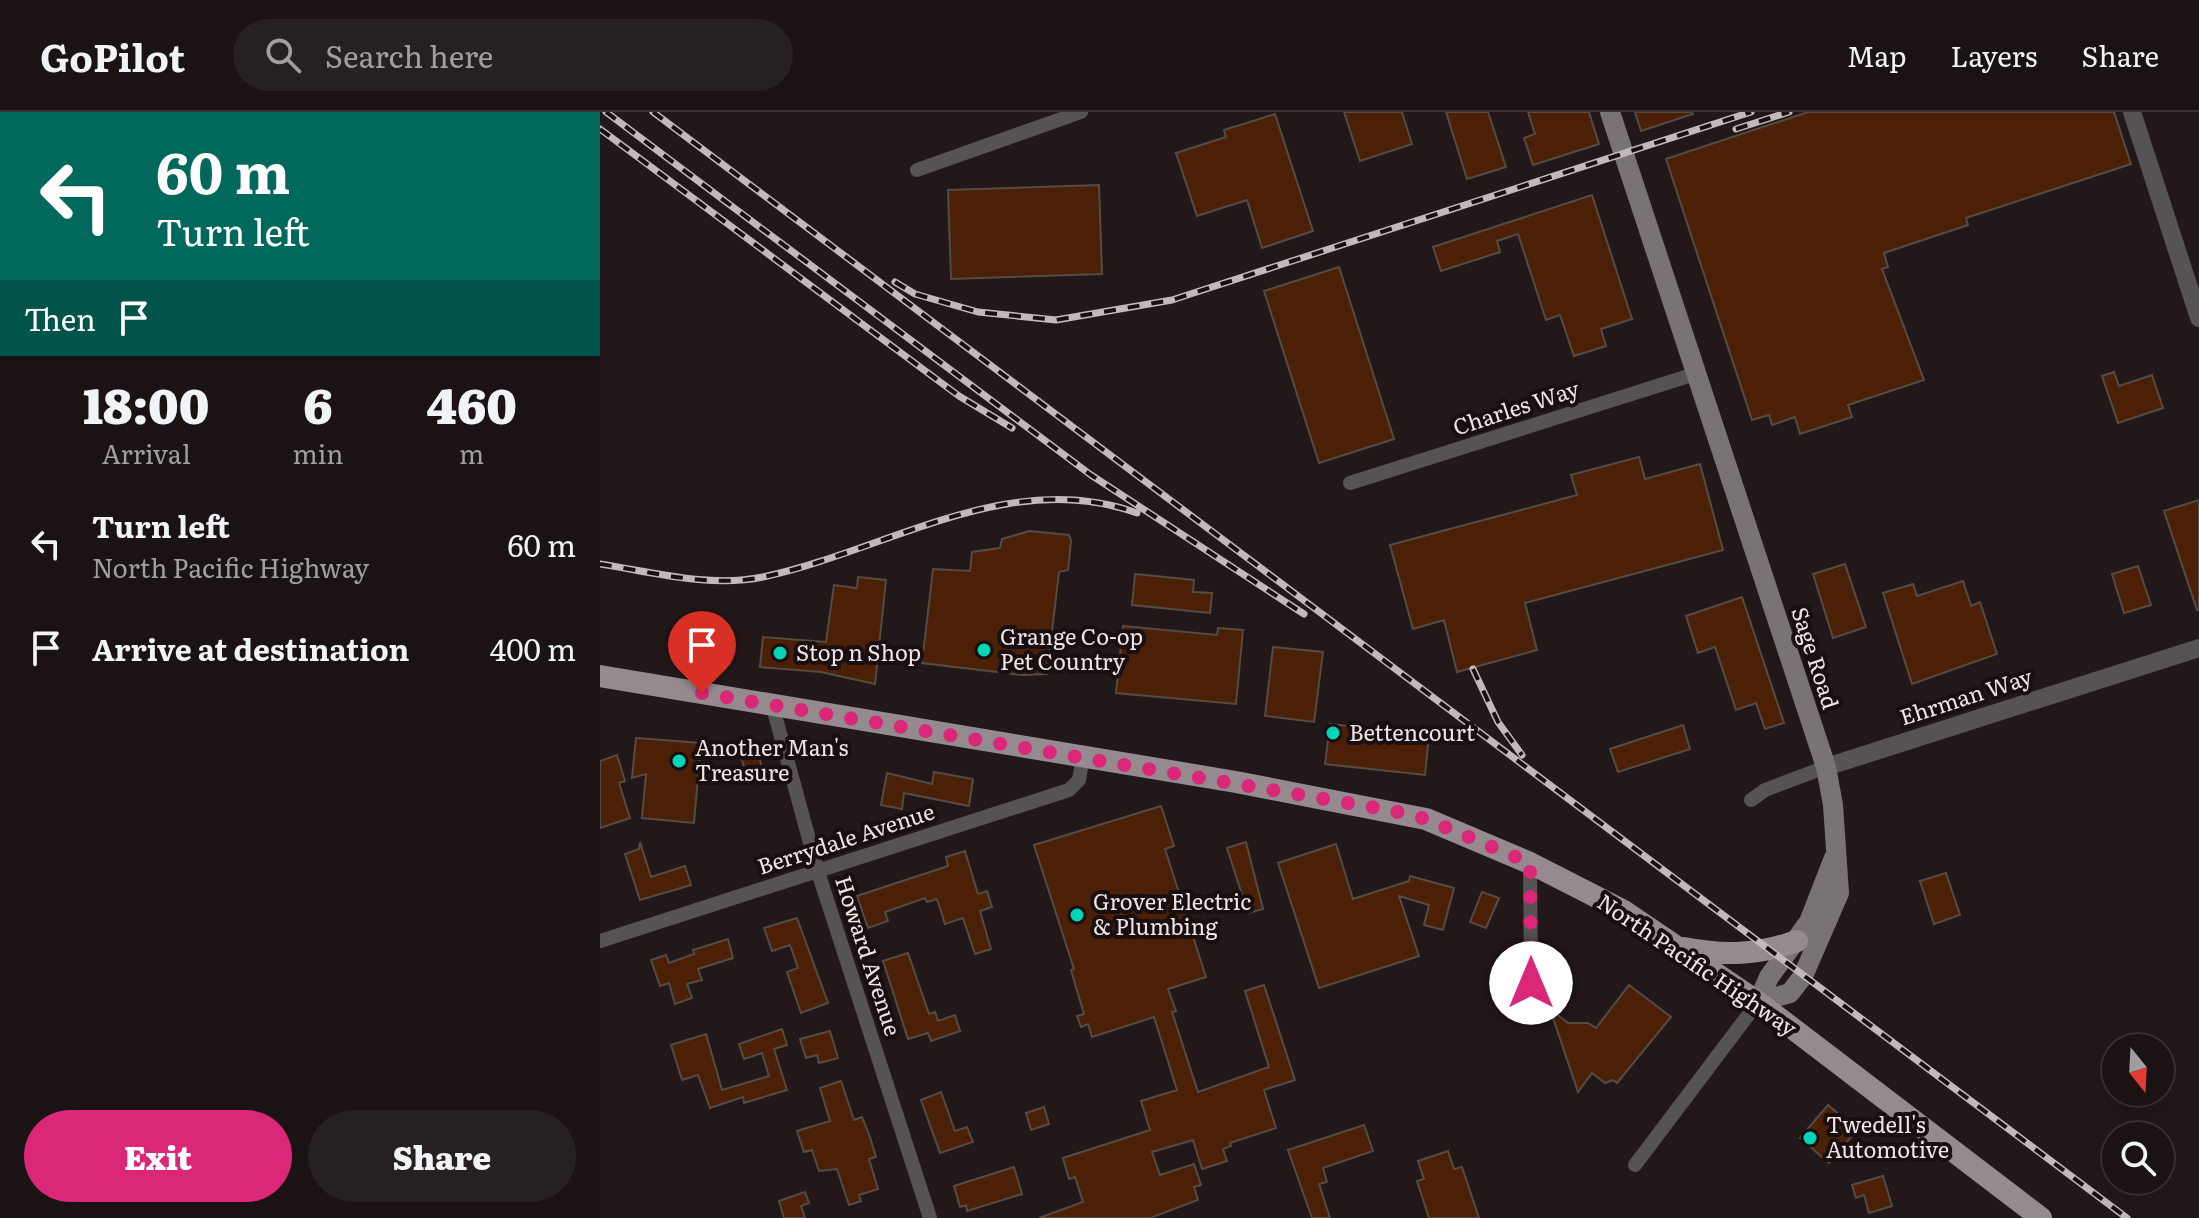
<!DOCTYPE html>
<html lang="en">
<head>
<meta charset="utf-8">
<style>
  :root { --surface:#1a1213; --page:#272021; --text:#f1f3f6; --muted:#9f9ea0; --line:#383233; --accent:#db2777 }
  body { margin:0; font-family:Literata,serif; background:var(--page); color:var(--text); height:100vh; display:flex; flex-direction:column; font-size:30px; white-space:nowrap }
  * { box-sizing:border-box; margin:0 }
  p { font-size:26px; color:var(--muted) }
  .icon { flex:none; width:44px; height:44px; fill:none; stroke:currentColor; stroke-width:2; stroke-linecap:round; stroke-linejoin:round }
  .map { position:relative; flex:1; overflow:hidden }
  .panel { display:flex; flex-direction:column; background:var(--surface); width:600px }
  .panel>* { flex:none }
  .guide { background:#00695c; color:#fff; overflow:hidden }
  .needle { width:52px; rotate:162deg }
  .buttons { position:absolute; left:1502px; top:922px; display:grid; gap:16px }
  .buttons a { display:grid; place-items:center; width:72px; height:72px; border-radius:50%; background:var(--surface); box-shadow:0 8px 32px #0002,0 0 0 2px var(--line); font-size:40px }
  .pin { position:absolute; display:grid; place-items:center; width:68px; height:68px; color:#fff; margin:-82px -34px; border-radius:50% 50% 50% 0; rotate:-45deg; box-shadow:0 0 8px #0007 }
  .pin .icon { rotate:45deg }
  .me { position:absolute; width:88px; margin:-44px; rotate:0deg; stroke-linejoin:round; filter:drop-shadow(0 0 6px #0008) }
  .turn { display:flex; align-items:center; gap:28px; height:168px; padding:0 24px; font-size:36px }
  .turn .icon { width:104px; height:104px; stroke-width:2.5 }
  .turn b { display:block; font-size:56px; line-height:68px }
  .then { display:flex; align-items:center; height:76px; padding:0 24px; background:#0003; gap:16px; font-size:30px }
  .eta { display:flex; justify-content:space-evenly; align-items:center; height:136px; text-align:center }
  .eta b { font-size:48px; font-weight:800; line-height:56px }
  .cta { display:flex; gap:16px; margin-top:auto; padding:16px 24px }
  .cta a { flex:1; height:92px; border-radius:48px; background:var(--accent); color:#fff; font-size:32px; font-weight:800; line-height:92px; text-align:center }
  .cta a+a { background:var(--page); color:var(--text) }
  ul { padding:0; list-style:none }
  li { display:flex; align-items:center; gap:24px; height:104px; padding:0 24px }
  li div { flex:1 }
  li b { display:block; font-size:30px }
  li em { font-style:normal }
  header { display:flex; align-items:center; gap:48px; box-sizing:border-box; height:112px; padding:0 40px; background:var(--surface); border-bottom:2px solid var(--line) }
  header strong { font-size:38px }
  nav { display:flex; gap:44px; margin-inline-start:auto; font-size:28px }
  .search { width:560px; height:72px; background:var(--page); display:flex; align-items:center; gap:20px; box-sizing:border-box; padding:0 28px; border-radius:44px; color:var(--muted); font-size:30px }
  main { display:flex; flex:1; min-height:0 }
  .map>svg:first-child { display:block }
  .building { fill:#4b2006; stroke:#554b45; stroke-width:2 }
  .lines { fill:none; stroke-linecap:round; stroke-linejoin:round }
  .minor { stroke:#575255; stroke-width:14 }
  .tertiary { stroke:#575255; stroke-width:18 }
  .secondary { stroke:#797276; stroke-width:20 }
  .primary { stroke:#948a8f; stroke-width:22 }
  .rail-casing { stroke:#c2baba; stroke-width:7 }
  .rail { stroke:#190f10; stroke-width:4; stroke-dasharray:12; stroke-linecap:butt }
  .route { stroke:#db2777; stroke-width:14; stroke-dasharray:0 25.2 }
  .poi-dot { fill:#00d5b7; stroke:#190f10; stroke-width:3 }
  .labels { text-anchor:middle; stroke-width:8; stroke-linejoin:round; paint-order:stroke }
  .street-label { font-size:22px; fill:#eee6e6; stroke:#190f10 }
  .poi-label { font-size:22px; fill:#eee6e6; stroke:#190f10; text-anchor:start }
</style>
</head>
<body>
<header>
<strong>GoPilot</strong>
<div class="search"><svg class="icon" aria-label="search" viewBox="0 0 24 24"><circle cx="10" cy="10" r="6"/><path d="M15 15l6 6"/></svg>Search here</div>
<nav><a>Map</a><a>Layers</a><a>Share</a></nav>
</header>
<main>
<section class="panel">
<div class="guide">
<div class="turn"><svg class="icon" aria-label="left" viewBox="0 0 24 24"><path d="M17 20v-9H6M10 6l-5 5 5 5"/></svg><div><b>60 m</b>Turn left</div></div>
<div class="then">Then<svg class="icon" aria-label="arrive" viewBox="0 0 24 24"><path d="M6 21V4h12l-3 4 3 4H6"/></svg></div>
</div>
<div class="eta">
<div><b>18:00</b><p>Arrival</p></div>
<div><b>6</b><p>min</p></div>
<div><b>460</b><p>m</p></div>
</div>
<ul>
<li><svg class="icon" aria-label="left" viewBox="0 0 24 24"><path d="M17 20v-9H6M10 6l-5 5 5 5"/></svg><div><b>Turn left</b><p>North Pacific Highway</p></div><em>60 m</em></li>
<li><svg class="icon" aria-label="arrive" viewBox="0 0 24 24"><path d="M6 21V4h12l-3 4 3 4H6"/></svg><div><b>Arrive at destination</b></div><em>400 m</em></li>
</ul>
<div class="cta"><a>Exit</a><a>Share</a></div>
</section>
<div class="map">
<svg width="1599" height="1106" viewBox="0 0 1599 1106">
  <rect width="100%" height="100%" fill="#221819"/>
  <path class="building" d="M744 0H802L812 32 760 49Z
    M846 0H888L906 55 867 67Z
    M928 0H989L999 32 933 53 924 26 935 22Z
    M1035 0H1092L1093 2 1041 19Z
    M1208 0H1514L1531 52 1366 106 1368 113 1284 141 1288 155 1282 157 1324 268 1248 293 1252 305 1200 322 1195 305 1172 313 1169 303 1152 308 1066 47Z
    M675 2 713 119 662 136 647 88 597 104 576 41 626 25 624 18Z
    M499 73 502 162 351 167 348 78Z
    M992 83 1032 207 1001 217 1006 234 974 244 960 203 946 208 918 122 897 129 900 140 841 159 833 135Z
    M739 155 794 327 719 351 664 179Z
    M1514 260 1519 274 1552 263 1563 296 1518 311 1502 264Z
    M1039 345 1045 367 1100 352 1123 438 925 491 937 538 857 560 844 508 813 517 790 433 977 383 971 363Z
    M1599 388V498H1597L1564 399Z
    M429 419 469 423 471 429 468 458 459 460 447 562 423 563 322 551 333 457 370 459 372 440 400 436 402 427Z
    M1245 452 1266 515 1233 526 1213 462Z
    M1538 454 1551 493 1524 501 1512 462Z
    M535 462 594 468 593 480 612 481 610 501 532 493Z
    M258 465 286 468 275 572 221 560 160 555 163 525 226 530 234 473 257 476Z
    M1363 469 1371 494 1380 490 1397 542 1312 572 1283 481 1313 472 1317 484Z
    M1142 485 1184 611 1165 617 1156 591 1136 598 1115 535 1098 541 1086 504Z
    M523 514 617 523 618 516 643 518 636 592 516 581Z
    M103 526 127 530 123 547 100 543Z
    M673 535 723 540 714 610 665 604Z
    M730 612 829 623 825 663 725 652Z
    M1083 613 1090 637 1018 660 1010 637Z
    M36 626 101 631 94 711 42 706 46 662 32 666Z
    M153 626 162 655 146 660 136 632Z
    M17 643 25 669 19 671 30 706 0 716V649Z
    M334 660 373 667 369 694 304 681 302 697 281 693 287 661 332 672Z
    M561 694 574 734 565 737 606 865 568 877 576 899 572 900 598 980 669 955 645 879 664 873 695 968 664 978 676 1016 630 1031 631 1034 623 1037 627 1049 602 1057 593 1028 552 1040 560 1063 594 1052 601 1073 594 1075 598 1088 550 1106H439L483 1090 475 1065 469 1067 463 1046 550 1018 541 989 577 978 554 905 492 925 488 912 481 915 477 904 484 902 471 858 474 857 434 733Z
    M40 730 51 765 85 754 91 773 40 788 25 742 39 737Z
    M646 730 663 797 648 801 627 736Z
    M736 732 753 787 809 769 810 764 854 776 843 818 824 813 829 793 799 784 819 844 719 876 678 751Z
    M365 739 378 782 387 779 392 795 380 799 391 837 375 842 363 806 345 812 337 787 327 790 325 786 285 800 288 809 268 816 257 784 348 754 346 745Z
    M1346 761 1360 803 1334 812 1320 769Z
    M882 780 899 786 886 816 870 810Z
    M197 806 228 891 201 901 187 860 198 856 190 833 172 839 164 816Z
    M128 827 133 846 98 857 102 868 87 872 92 886 75 892 69 871 60 874 51 848 66 843 69 851 94 842 93 838Z
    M308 841 329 902 335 900 338 909 355 903 360 919 331 929 328 921 308 927 283 849Z
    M1029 873 1071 905 1017 971 1013 968 1005 971 992 961 978 980 950 897 968 911H988L996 916Z
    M182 917 187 933 174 937 187 978 144 991 143 985 110 996 98 963 82 968 71 933 106 922 122 978 169 964 162 941 144 947 139 932Z
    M230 919 238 946 219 951 217 943 206 946 200 927Z
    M241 969 254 1008 262 1005 270 1025 276 1045 269 1047 278 1077 259 1083 261 1089 249 1093 237 1057 219 1059 212 1038 204 1040 197 1019 230 1009 220 976Z
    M341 980 355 1019 367 1015 373 1030 340 1041 321 988Z
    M1228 993 1257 1018 1229 1051 1200 1026Z
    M444 995 449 1012 431 1018 426 1001Z
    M764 1013 773 1039 723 1056 727 1070 719 1072 730 1106H712L688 1038Z
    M848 1039 854 1057 862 1055 879 1106H829L817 1069 824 1067 818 1049Z
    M414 1055 422 1082 367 1099 366 1093 360 1095 354 1074Z
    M1283 1064 1292 1094 1269 1101 1264 1083 1256 1086 1252 1073Z
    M205 1080 209 1091 201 1094 205 1106H184L179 1089Z"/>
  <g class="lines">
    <path class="minor" d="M317 58 481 0
      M750 371 1095 262
      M172 592 218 760 330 1106
      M1151 688 1165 678 1226 655
      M930 751 931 871
      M0 829 469 678 479 668 483 644
      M1035 1053 1158 890"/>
    <path class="tertiary" d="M1532 0 1599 206
      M1226 655 1599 536"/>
    <path class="secondary" d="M1010 0 1226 655 1233 693 1239 781 1203 864 1190 881 1158 890
      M1158 890 1169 865 1209 810 1234 746"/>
    <path class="primary" d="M0 564 636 670 826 707 930 751 1024 799 1158 890 1441 1106
      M1084 836C1125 844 1157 843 1197 829"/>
    <defs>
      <path id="rail" d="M6 0 491 363 704 502
        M53 0 1527 1106
        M0 17 359 284 412 316
        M1136 17 1189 0
        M295 170 315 182 378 200 456 208 572 188 1151 0
        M0 452C52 460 110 476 163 465 286 439 409 355 537 401
        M873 557 898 610 922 643"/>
    </defs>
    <use href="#rail" class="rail-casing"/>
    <use href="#rail" class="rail"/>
  </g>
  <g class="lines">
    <path class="route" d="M102 581 789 698 826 707 930 751 931 871"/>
  </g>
  <g class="poi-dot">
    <circle cx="384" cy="538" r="8"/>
    <circle cx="180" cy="541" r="8"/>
    <circle cx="733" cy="621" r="8"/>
    <circle cx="79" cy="649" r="8"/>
    <circle cx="477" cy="803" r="8"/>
    <circle cx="1210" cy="1026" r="8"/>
  </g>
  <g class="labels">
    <g class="street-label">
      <text transform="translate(916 296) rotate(-18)" y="8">Charles Way</text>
      <text transform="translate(1215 546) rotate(72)" y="8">Sage Road</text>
      <text transform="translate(1366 585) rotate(-18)" y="8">Ehrman Way</text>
      <text transform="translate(246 727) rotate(-18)" y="8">Berrydale Avenue</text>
      <text transform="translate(268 844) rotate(72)" y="8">Howard Avenue</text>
      <text transform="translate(1097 853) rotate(34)" y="8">North Pacific Highway</text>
    </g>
    <g class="poi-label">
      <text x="400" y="533">Grange Co-op<tspan x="400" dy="25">Pet Country</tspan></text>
      <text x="196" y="549">Stop n Shop</text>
      <text x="749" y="629">Bettencourt</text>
      <text x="95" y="644">Another Man's<tspan x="95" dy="25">Treasure</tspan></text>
      <text x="493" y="798">Grover Electric<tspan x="493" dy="25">&amp; Plumbing</tspan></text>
      <text x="1226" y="1021">Twedell's<tspan x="1226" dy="25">Automotive</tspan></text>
    </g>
  </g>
</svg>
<div class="buttons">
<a><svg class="needle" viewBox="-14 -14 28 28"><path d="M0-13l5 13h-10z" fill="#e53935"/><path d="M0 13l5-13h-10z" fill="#9f9ea0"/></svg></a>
<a><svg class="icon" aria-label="search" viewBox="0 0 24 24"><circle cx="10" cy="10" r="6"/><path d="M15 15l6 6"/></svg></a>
</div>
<div class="pin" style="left:102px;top:581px;background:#d93025"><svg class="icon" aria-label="arrive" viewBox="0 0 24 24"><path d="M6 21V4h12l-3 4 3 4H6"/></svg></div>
<svg class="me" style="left:931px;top:871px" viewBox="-20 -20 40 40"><circle r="19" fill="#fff"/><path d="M0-13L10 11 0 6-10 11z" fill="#db2777"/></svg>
</div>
</main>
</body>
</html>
